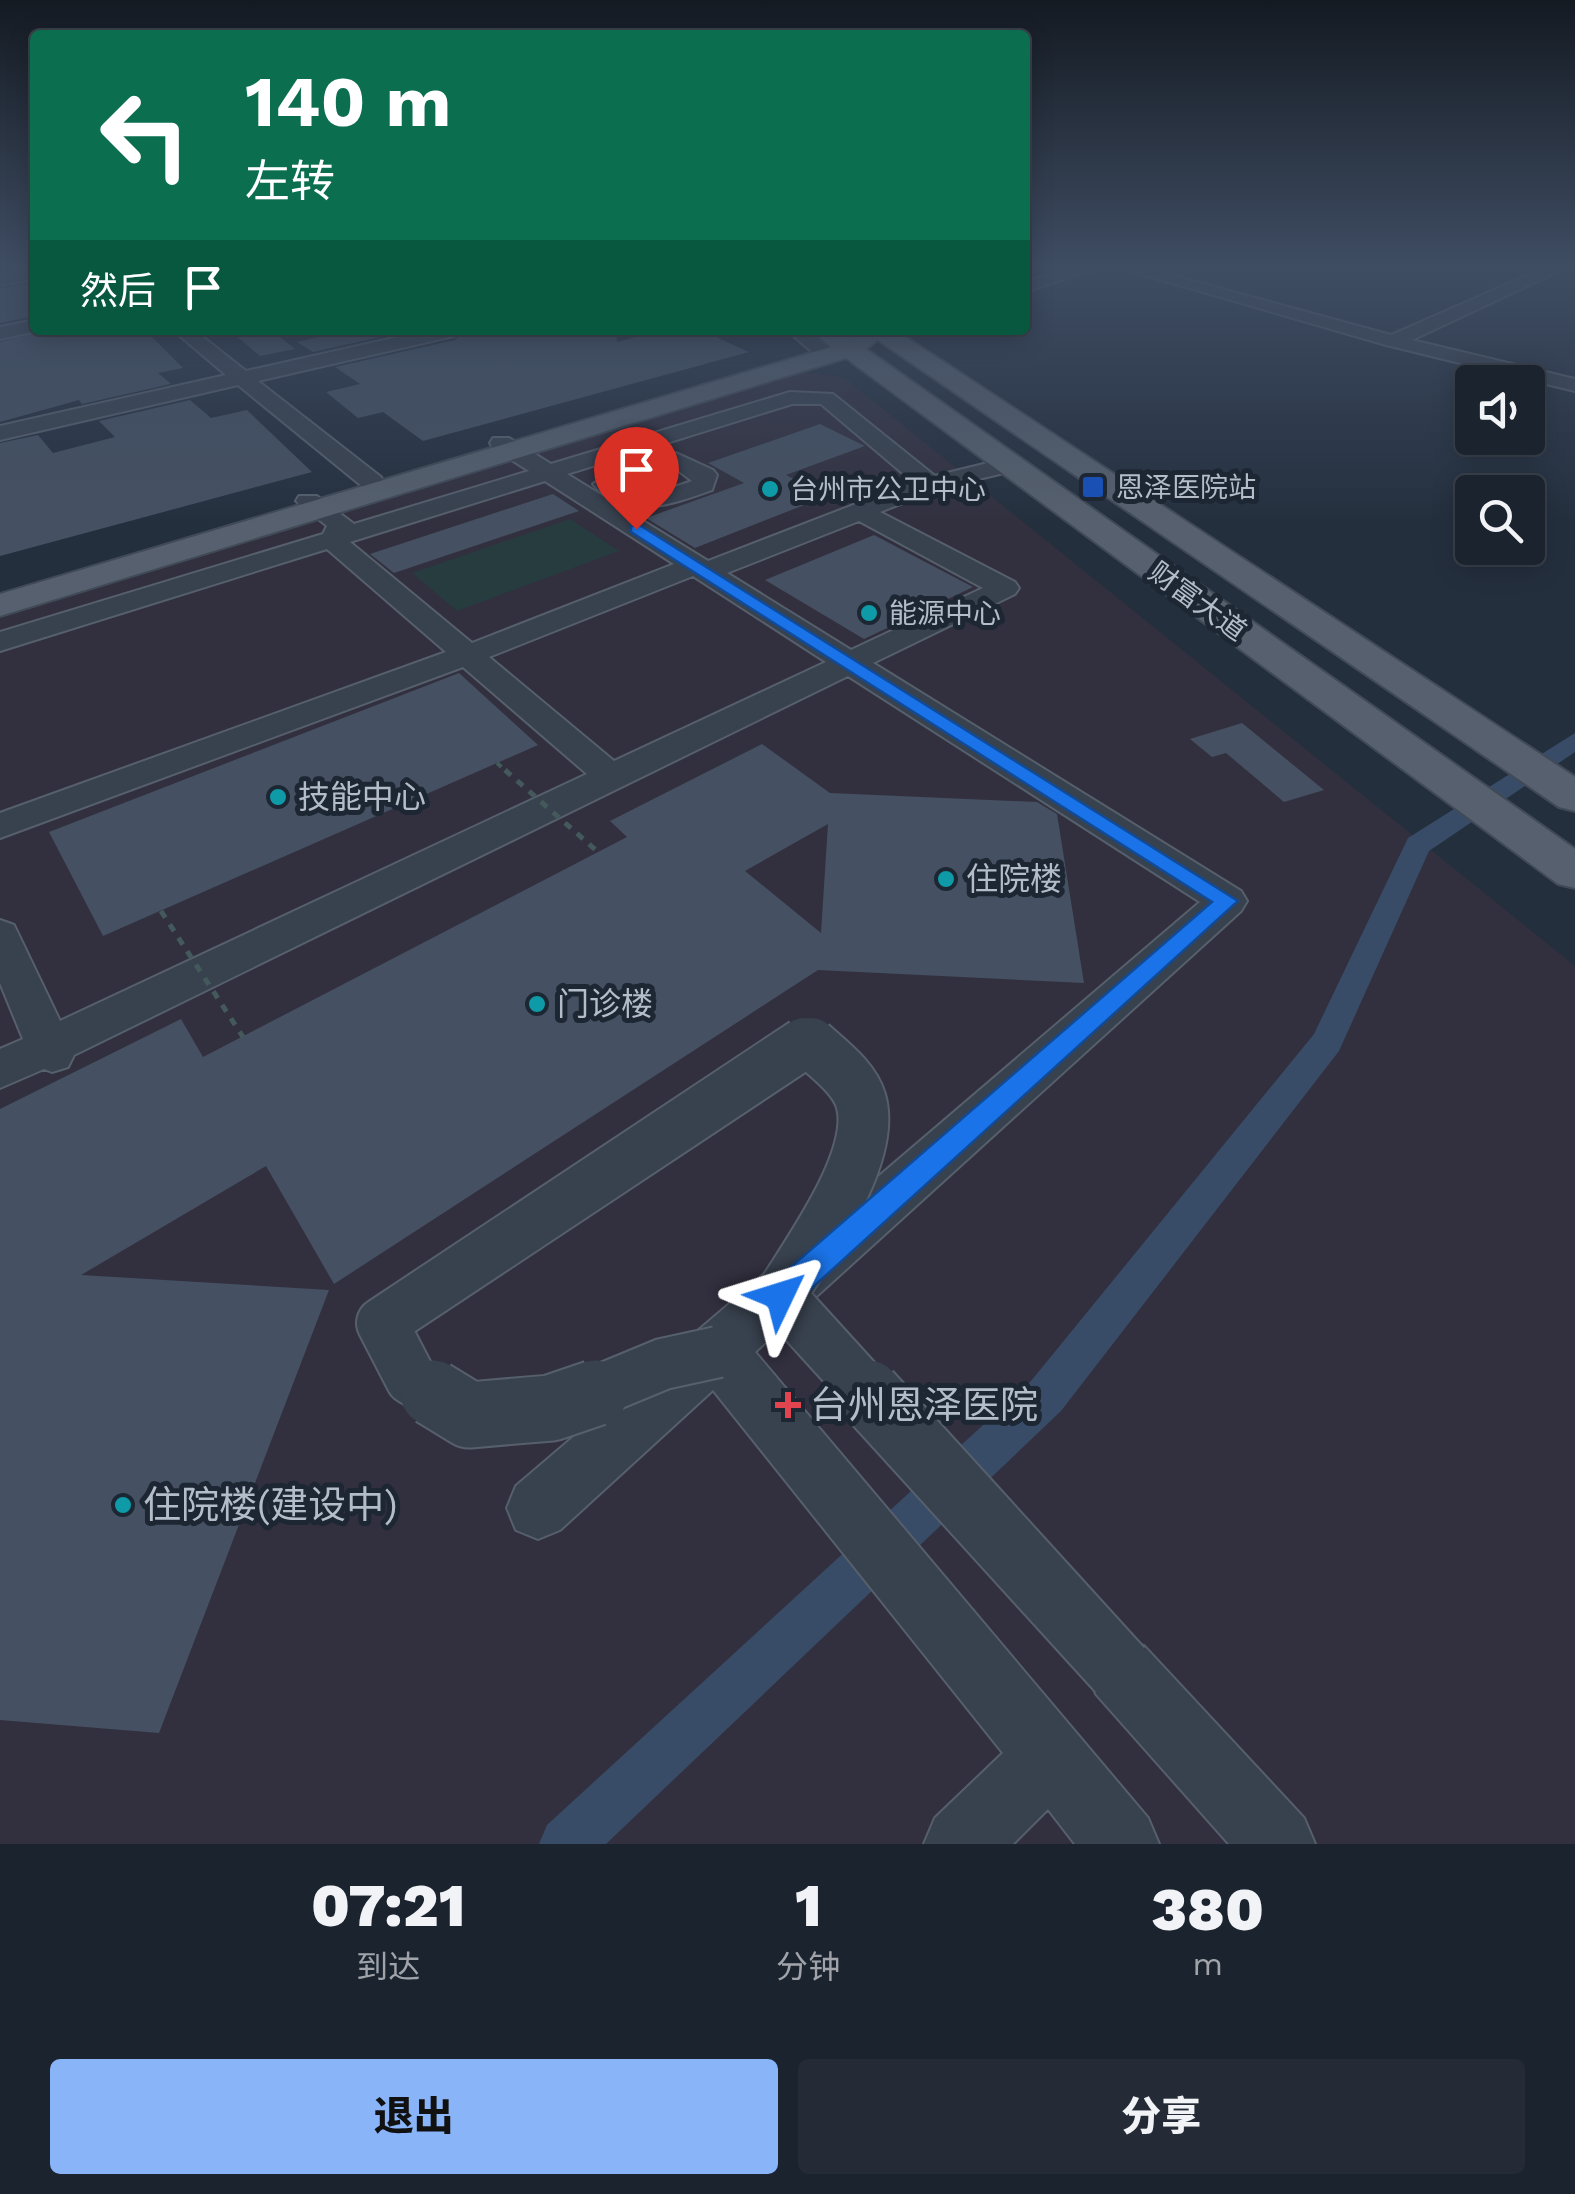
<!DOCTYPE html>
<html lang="zh">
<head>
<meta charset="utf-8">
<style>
  :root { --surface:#1b232e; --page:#242b36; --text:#f1f3f6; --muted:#a0a4aa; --line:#39404a; --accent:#8ab4f8 }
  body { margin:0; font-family:"Work Sans","Noto Sans SC",sans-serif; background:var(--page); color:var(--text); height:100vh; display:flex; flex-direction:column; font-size:38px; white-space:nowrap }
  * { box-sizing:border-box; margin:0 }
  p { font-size:32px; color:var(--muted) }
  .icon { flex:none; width:55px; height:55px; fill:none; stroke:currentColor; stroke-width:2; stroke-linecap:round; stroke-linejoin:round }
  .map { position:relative; height:1844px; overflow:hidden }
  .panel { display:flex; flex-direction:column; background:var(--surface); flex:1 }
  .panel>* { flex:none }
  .guide { position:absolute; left:30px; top:30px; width:1000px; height:305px; border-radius:10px; box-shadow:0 5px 25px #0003,0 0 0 2px var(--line); background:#0b6e4f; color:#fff; overflow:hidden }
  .tools { position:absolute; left:1455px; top:365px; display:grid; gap:20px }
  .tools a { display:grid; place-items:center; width:90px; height:90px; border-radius:10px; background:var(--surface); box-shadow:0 5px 25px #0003,0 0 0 2px var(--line); font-size:50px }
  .pin { position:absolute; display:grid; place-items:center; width:85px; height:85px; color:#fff; margin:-102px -42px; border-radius:50% 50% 50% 0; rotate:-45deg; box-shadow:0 0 10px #0007 }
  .pin .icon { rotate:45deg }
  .me { position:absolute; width:110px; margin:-55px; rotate:49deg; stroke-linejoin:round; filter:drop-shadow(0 0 8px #0008) }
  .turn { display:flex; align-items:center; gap:35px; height:210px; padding:0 50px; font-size:45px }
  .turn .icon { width:130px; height:130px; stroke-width:2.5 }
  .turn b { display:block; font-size:70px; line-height:85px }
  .then { display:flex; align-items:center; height:95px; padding:0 50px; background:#0003; gap:20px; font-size:38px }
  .eta { display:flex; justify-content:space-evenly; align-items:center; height:170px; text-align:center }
  .eta b { font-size:60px; font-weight:800; line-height:70px }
  .button { display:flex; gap:20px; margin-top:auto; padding:20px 50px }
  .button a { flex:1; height:115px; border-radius:10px; background:var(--accent); color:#111; font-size:40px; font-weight:800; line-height:115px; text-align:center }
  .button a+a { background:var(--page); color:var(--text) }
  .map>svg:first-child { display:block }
  .medical { fill:#32303f }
  .green { fill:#263c3f }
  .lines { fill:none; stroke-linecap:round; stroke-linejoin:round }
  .canal { fill:#394c67; fill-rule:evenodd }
  .building { fill:#455162; fill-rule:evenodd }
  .minor-casing { stroke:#565f6c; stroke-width:4 }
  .major-casing { stroke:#414a57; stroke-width:4 }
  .minor { fill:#38414e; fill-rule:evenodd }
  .major { fill:#56606e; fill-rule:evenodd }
  .minor-bridge-far2-casing { stroke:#565f6c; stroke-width:42; stroke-linecap:butt }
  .minor-bridge-far1-casing { stroke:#565f6c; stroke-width:54; stroke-linecap:butt }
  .minor-bridge-casing { stroke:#565f6c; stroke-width:69; stroke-linecap:butt }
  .path-bridge-far1 { stroke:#44595c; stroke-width:4; stroke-dasharray:6 6; stroke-linecap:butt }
  .path-bridge { stroke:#44595c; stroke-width:5; stroke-dasharray:8 8; stroke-linecap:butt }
  .minor-bridge-far2 { stroke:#38414e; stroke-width:39 }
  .minor-bridge-far1 { stroke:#38414e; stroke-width:50 }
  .minor-bridge { stroke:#38414e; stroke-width:65 }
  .route { fill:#1a73e8; stroke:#114b97; stroke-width:2.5 }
  .transit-dot { fill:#1a4fb4; stroke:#1d2633; stroke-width:4 }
  .culture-dot { fill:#0f9aa8; stroke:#1d2633; stroke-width:4 }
  .health-dot { fill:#e0444e; stroke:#1d2633; stroke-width:4 }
  .labels { text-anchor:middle; stroke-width:10; stroke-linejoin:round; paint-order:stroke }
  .far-poi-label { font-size:28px; fill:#b4bcc9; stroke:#1d2633; text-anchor:start }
  .far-street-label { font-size:28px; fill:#b4bcc9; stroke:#1d2633 }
  .poi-label { font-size:32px; fill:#b4bcc9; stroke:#1d2633; text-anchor:start }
  .near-poi-label { font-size:38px; fill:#b4bcc9; stroke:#1d2633; text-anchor:start }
</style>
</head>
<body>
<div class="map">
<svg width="1575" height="1844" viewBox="0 0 1575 1844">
  <rect width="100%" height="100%" fill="#242f3e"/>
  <path class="medical" d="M800 372 843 377 1575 966V1844H0V613Z"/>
  <path class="green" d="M570 519 619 551 457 611 412 573Z"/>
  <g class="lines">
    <path class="canal" d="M1575 733V752L1429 851 1339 1051 1061 1411 606 1844H539L547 1825 1031 1381 1314 1034 1408 838Z"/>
  </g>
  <path class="building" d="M35 283V316L0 323V289Z
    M45 330H145L183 368 158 373 171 384 82 404 79 400 0 422V342Z
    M261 330H271L295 349 260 356 235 335Z
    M348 330H412L313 352 297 342Z
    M467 330H615L617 342 663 330H701L749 352 423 441 383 412 358 418 326 392 360 384 335 367 455 340Z
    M190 400 211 418 247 410 312 472 0 556V443L38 435 53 453 115 437 99 421Z
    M820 424 865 446 786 475 827 496 695 548 646 518 744 483 708 463Z
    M553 494 579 511 394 573 370 554Z
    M874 535 973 587 864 639 765 580Z
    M459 673 538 745 103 936 49 832Z
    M1242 723 1324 790 1284 802 1226 753 1212 757 1190 739Z
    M762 744 830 793 1037 802 1057 814 1084 983 818 970 334 1284 266 1166 81 1275 329 1290 159 1733 0 1720V1109L181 1019 203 1057 627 837 610 821ZM828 824 821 933 745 871Z"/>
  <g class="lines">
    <defs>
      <path id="minor" d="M1079 266H1103L1025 292V282Z
        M1549 266H1570L1412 340 1575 379V391L1386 345 1137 273 1145 268 1391 335Z
        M35 269V279L0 285V275Z
        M35 320V330H41L0 339V327Z
        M173 330H194L246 371 429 330H463L454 336 258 381 381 477 384 482 381 487H363L238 385 0 440V426L226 375Z
        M787 330H808L829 348 826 352H812Z
        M790 392 833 394 935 476 1008 458 1016 460 1020 465 1016 470 938 489 880 512 1015 582 1019 588 1015 594 873 663 1241 891 1247 901 1241 911 755 1352 1148 1818 1159 1844H1075L1048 1809 1013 1844H924L935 1818 1003 1753 713 1390 560 1530 538 1539 516 1530 507 1508 516 1486 1200 902 848 676 74 1055 68 1067 52 1072 44 1069 0 1088V1049L23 1039 0 983V920L14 925 60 1021 587 774 463 667 0 838V813L446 652 327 549 0 651V632L323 534 327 526 296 501 299 496H317L354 524 529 471 493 448 490 443 493 438H509L551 464ZM792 404H821L913 482 708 561 567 474ZM545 481 674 564 472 643 350 542ZM859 521 983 588 851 650 727 573ZM693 576 826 662 614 761 489 657Z
        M676 453 713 470 717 475 712 490C673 504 625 522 593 484L605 477C654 489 636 501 692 481L664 460Z
        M1120 1637 1144 1646 1304 1818 1315 1844H1229L1096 1694 1087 1670 1096 1646Z"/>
      <path id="major" d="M811 330H838L850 338 867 330H895L1575 777V811L1559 807 878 340 866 349 1575 849V888L1558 884 846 358 0 616V594L831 347Z"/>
    </defs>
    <use href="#minor" class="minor-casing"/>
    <use href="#major" class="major-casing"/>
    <use href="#minor" class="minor"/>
    <use href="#major" class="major"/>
    <defs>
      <path id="minor-bridge-far2" d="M800 1045 808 1040 814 1045"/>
      <path id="minor-bridge-far1" d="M811 1043C828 1059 854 1077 861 1101 877 1157 809 1249 780 1296L870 1395
        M437 1395 411 1379 382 1323 804 1043
        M588 1395 663 1364 718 1352"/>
      <path id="minor-bridge" d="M433 1393 469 1415 551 1408 595 1393
        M868 1393 1120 1670"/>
    </defs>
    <use href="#minor-bridge-far2" class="minor-bridge-far2-casing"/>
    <use href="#minor-bridge-far1" class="minor-bridge-far1-casing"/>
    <use href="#minor-bridge" class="minor-bridge-casing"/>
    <path class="path-bridge-far1" d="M497 763 508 773"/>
    <path class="path-bridge" d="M505 770 598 852
      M161 911 243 1037"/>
    <use href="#minor-bridge-far2" class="minor-bridge-far2"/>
    <use href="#minor-bridge-far1" class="minor-bridge-far1"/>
    <use href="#minor-bridge" class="minor-bridge"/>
  </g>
  <linearGradient id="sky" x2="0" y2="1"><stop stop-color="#141a22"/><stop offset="0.51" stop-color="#3f4d63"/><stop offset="1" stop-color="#3f4d63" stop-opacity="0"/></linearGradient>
  <rect width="1575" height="524" fill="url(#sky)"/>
  <path class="route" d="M631 526H641L1238 901 791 1307 780 1311 769 1307 765 1296 769 1286 1212 902 631 532Z"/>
  <rect class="transit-dot" x="1081" y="475" width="24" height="24" rx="5"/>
  <g class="culture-dot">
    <circle cx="770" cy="489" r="10"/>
    <circle cx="869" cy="613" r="10"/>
    <circle cx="278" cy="797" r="10"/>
    <circle cx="946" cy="879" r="10"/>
    <circle cx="537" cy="1004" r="10"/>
    <circle cx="123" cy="1505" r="10"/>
  </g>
  <path class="health-dot" d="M783 1390h10v10h10v10h-10v10h-10v-10h-10v-10h10z"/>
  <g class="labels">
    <g class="far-poi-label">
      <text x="1116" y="497">恩泽医院站</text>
      <text x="790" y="499">台州市公卫中心</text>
      <text x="889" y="623">能源中心</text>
    </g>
    <g class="far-street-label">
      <text transform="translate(1198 601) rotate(36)" y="10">财富大道</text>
    </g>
    <g class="poi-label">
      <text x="298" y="808">技能中心</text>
      <text x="966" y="890">住院楼</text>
      <text x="557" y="1015">门诊楼</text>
    </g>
    <g class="near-poi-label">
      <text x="810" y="1418">台州恩泽医院</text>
      <text x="143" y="1518">住院楼(建设中)</text>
    </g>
  </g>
</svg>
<div class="tools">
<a><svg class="icon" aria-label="sound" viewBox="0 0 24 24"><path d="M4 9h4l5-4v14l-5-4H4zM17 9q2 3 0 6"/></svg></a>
<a><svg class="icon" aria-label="search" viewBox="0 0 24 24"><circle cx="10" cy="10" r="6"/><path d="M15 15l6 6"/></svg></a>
</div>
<div class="pin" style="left:636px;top:529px;background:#d93025"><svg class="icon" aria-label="arrive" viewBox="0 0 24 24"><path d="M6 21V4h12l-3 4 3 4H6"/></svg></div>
<svg class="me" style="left:780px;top:1296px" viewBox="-20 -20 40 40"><path d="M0-17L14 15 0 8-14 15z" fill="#1a73e8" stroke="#fff" stroke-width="4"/></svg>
<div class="guide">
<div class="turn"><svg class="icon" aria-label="left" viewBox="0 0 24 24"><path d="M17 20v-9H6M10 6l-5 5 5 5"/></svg><div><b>140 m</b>左转</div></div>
<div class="then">然后<svg class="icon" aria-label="arrive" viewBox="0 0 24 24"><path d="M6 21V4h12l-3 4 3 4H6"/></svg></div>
</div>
</div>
<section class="panel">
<div class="eta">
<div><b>07:21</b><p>到达</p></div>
<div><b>1</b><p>分钟</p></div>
<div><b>380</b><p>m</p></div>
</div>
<div class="button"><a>退出</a><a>分享</a></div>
</section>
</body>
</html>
